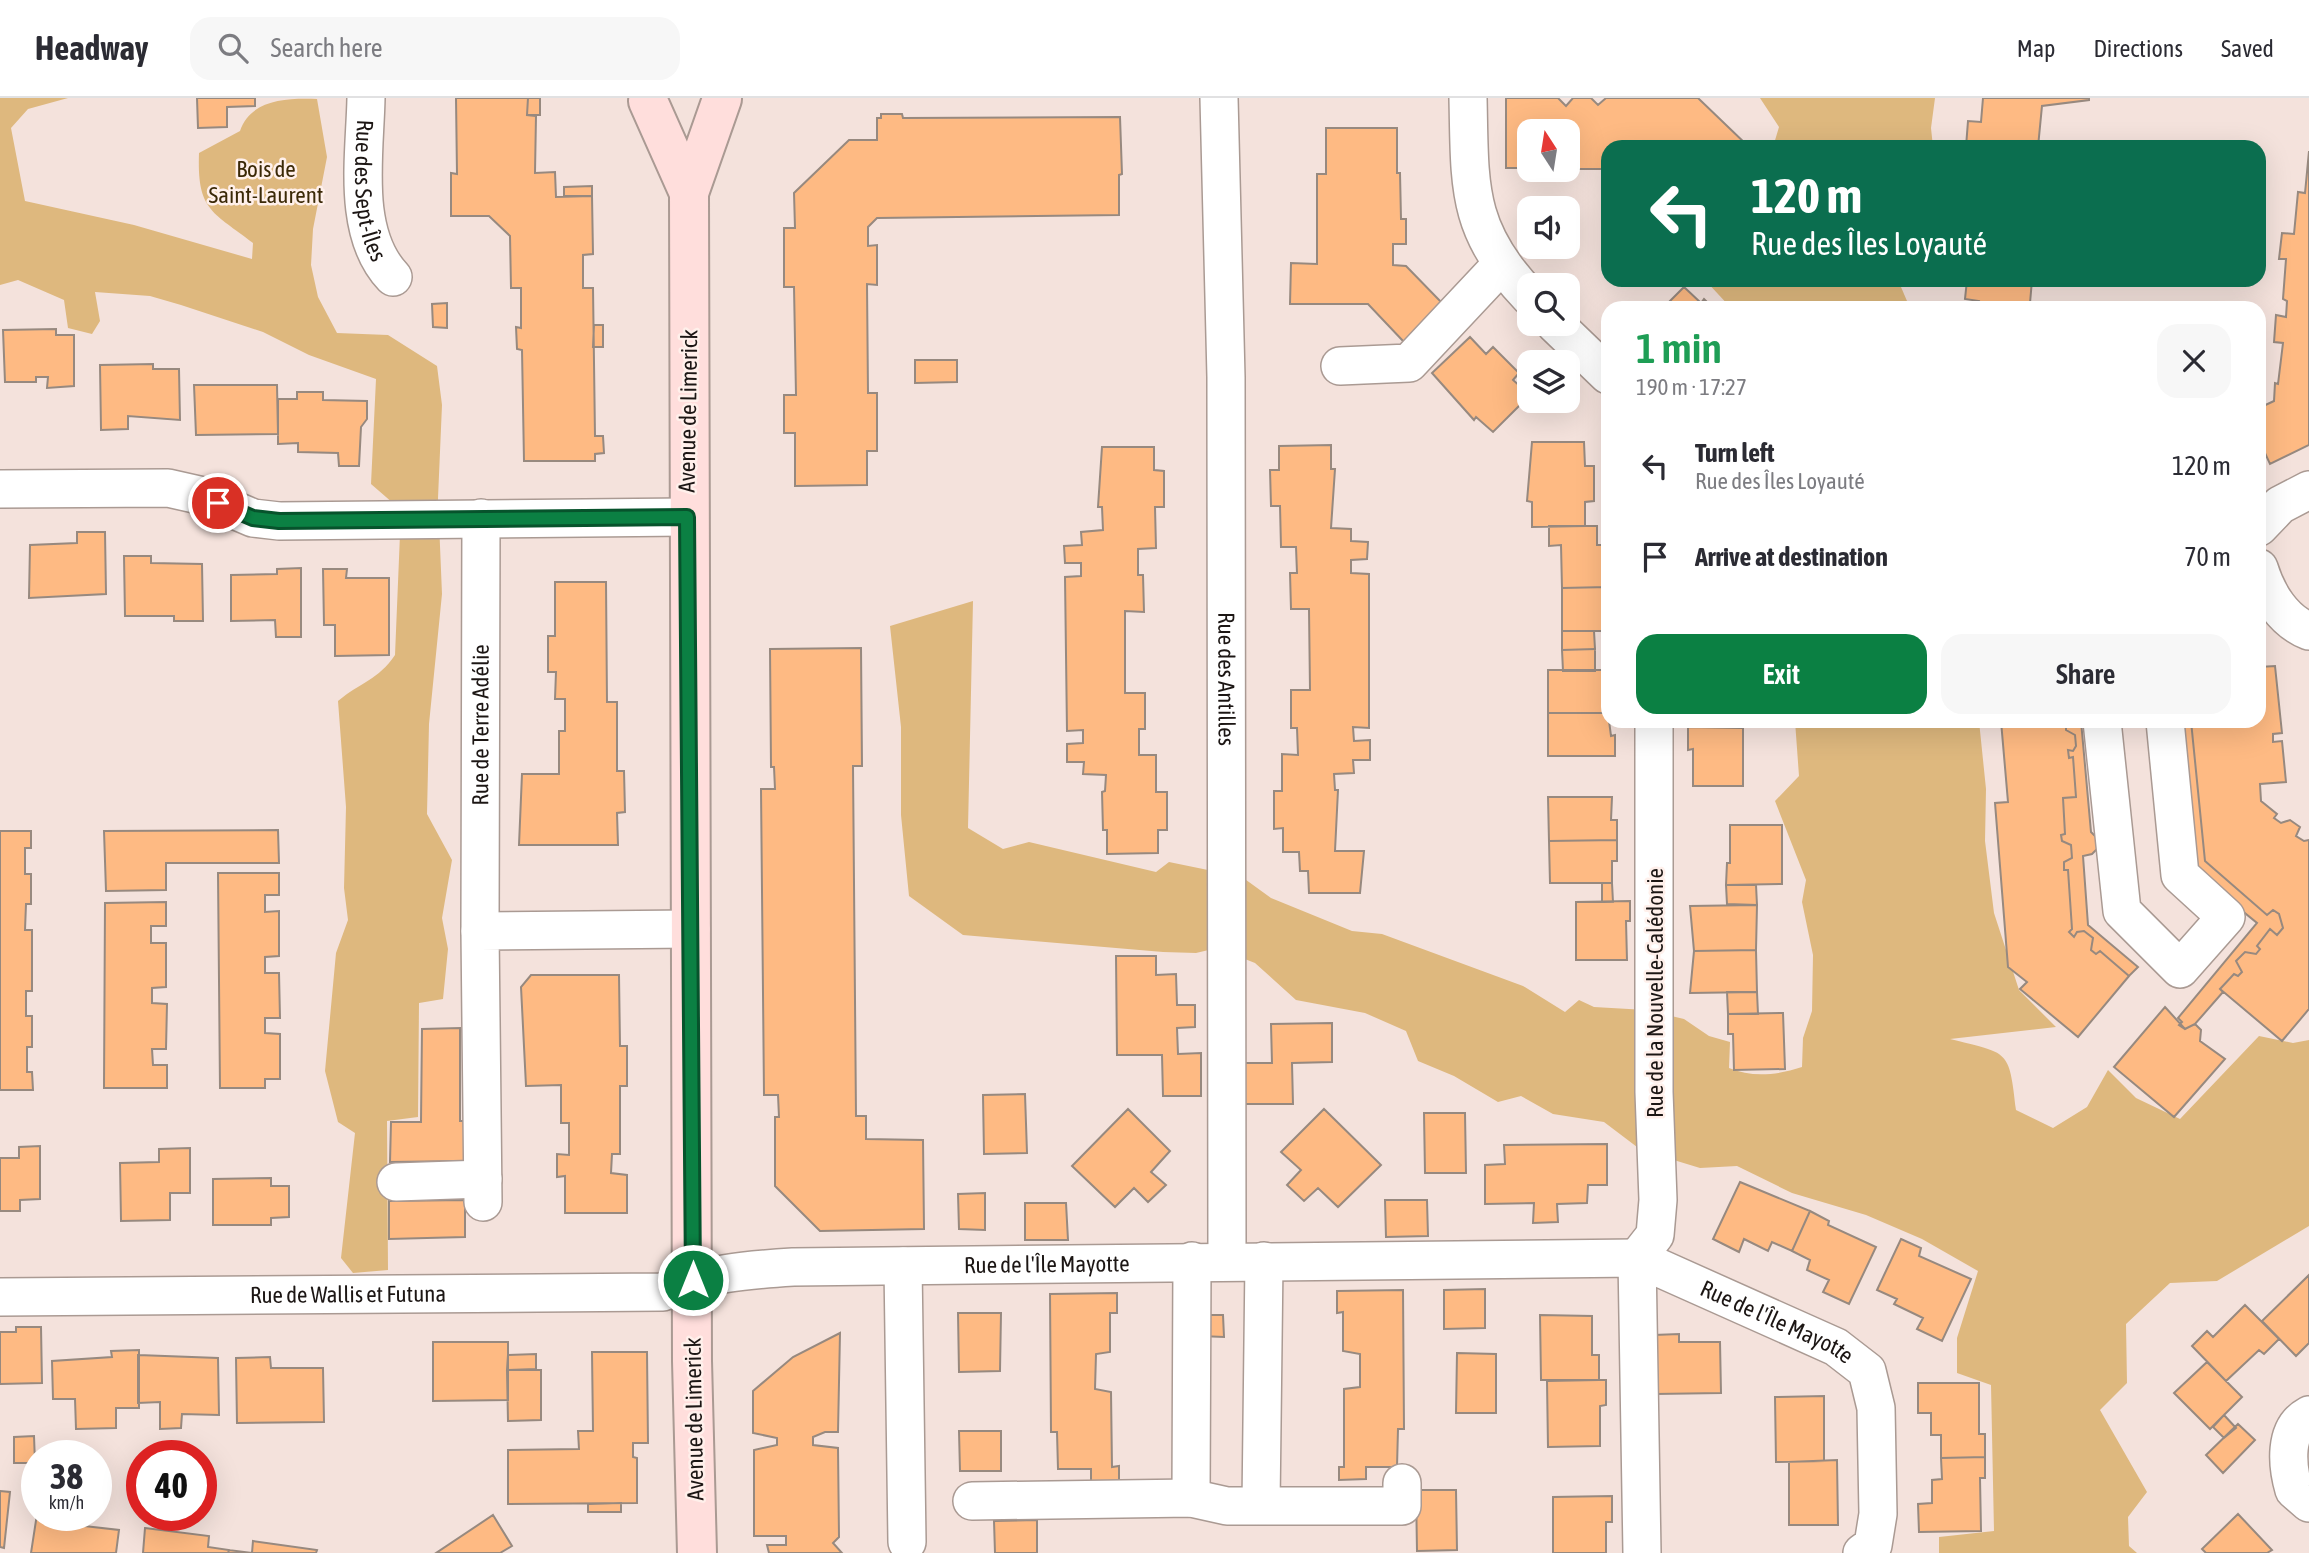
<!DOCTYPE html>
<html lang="en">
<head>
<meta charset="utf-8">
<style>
  :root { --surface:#fff; --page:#f7f7f7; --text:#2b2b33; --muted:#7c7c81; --line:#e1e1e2; --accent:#0b8043 }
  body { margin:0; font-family:"Asap Condensed",sans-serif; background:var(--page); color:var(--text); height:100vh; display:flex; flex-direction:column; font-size:26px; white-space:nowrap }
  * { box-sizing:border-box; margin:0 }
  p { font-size:23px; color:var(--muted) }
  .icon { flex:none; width:38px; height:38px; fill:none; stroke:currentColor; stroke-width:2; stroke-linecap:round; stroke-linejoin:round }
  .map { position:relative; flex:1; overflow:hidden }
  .drawer { position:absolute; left:1601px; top:203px; width:665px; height:427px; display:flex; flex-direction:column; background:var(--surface); border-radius:21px; box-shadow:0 7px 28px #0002 }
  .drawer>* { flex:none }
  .banner { position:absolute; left:1601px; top:42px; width:665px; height:147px; border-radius:21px; box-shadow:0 7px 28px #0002; background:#0b6e4f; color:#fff; overflow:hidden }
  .needle { width:46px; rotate:348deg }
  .fabs { position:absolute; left:1517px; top:21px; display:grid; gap:14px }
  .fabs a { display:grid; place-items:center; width:63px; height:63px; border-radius:14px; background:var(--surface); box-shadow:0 7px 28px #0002; font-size:35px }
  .speed { position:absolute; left:21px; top:1342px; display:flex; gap:14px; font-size:35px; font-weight:700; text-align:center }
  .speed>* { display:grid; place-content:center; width:91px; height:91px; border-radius:50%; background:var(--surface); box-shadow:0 7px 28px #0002; line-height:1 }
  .speed small { font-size:18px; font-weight:400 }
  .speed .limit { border:10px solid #d22; background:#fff; color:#111 }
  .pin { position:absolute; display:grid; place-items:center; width:60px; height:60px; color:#fff; margin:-30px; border:4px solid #fff; border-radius:50%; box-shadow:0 2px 7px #0007 }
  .me { position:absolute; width:77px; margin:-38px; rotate:0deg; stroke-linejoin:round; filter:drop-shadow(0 0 5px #0008) }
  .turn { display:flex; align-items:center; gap:24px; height:147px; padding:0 35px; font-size:32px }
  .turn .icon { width:91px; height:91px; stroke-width:2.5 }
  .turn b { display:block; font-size:49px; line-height:60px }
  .round { display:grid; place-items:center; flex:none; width:74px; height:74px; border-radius:21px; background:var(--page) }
  .summary { display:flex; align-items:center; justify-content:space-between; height:119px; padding:0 35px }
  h1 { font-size:42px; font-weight:600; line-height:52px; color:#1e9e55 }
  .primary-button { display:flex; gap:14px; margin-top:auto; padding:14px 35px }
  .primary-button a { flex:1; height:80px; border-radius:21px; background:var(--accent); color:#fff; font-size:28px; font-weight:600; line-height:80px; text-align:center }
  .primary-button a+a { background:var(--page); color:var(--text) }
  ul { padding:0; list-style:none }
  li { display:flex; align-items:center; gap:21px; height:91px; padding:0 35px }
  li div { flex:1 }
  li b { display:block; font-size:26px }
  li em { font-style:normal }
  header { display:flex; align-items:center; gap:42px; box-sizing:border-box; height:98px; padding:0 35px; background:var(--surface); border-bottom:2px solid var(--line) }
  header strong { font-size:33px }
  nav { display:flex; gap:38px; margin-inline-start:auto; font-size:24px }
  .search { width:490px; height:63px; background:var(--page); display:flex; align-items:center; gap:18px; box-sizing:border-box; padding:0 24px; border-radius:21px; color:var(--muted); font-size:26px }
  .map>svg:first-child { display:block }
  .green { fill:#deb87e }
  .building { fill:#feba83; stroke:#97897f; stroke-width:2 }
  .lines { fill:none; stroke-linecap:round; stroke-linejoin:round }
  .street-casing { stroke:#aa9a93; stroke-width:40 }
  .secondary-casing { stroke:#aa9a93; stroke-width:42 }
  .street { stroke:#fff; stroke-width:37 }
  .secondary { stroke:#ffdedc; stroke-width:38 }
  .route-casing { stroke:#07532c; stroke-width:18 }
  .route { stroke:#0b8043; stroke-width:12 }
  .labels { text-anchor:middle; stroke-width:5; stroke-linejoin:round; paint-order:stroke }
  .park-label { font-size:23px; fill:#3b2907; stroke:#fff0eb }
  .street-label { font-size:23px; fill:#1c1614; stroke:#fff0eb }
</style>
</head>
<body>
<header>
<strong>Headway</strong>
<div class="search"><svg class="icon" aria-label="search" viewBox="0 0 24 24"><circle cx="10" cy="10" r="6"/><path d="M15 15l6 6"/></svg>Search here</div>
<nav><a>Map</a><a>Directions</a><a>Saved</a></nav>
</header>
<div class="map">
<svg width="2309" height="1455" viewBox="0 0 2309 1455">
  <rect width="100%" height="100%" fill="#f4e2dc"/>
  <path class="green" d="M0 0H68L28 11 11 30 25 103 134 127 252 161 253 145C211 113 197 112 199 55L240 33C251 1 287 0 317 1L327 59 313 131 311 167 318 199 337 235 388 237 437 268 442 307 438 400 442 496 429 626 427 716 452 762 442 820 448 851 443 901 419 905 418 1019 387 1023 388 1172 353 1175 341 1160 355 1035 338 1024 325 973 336 855 348 822 344 790 346 709 338 603C361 584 378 582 395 557L401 412 371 386 376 281 309 257 263 234 181 207 150 198 95 194 100 223 92 236 68 230 64 202 18 182 0 187Z
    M1760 0H1935L1931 30 1933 49H1773L1779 29Z
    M1705 182H1898L1910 210H1731Z
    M973 503 968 730 1003 751 1029 744 1156 774 1169 764 1242 779 1271 800 1352 833 1382 836 1523 888 1565 914 1579 902 1594 909 1646 912 1684 921 1709 938 1730 944 1729 970C1752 980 1778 977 1802 969L1803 940 1812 913 1813 857 1802 804 1806 782 1775 703 1799 678 1795 623H1979L1986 691 1985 743 1994 815 2019 892 2056 929 1950 941C2009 956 2009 950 2016 1012L2053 1030 2087 1009 2108 972 2136 1000 2180 1021 2259 938 2293 945 2309 942V1128L2217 1183 2170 1185 2126 1226 2127 1285 2100 1312 2147 1394 2128 1419 2129 1448 2137 1455H1939V1439L1994 1433 1991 1287 1957 1275V1240L1978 1173 1922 1141 1866 1117 1792 1095 1737 1068 1700 1070 1641 1052 1604 1024 1553 1016 1521 998 1498 1004 1454 978 1418 963 1406 933 1365 915 1296 902 1255 865 1217 850 1196 855 1163 854 963 837 909 798 901 717V629L890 528Z"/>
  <path class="building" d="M197 0H255V8L227 9V29L198 30Z
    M456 0H528L527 17 536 18 535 75 555 74 556 99 592 98 593 156 583 157V190H593L595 338H603L604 355 595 356V363H524L522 252 517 251 516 229 521 230V190H511L510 138 489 118H451V75L457 76Z
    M528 0H540V17H527Z
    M1506 0H1558L1566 8 1573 0H1591L1598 7 1606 0H1698L1749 49H1608V71H1568V33H1530V70H1506Z
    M1983 0H2089V2L2042 8 2038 49H1966L1968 23 1981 24Z
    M881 16H902L903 20 1120 19 1122 76 1119 77V117L877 120 868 129V148L877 147V187L867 186 868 295H877V353H867V387L795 388V335H784V297H796L794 189H784V130H795L794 95 849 42H877V20H881Z
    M1326 30H1397V75H1400L1401 121H1406V146H1393V167L1406 168 1443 206 1404 244 1368 206H1290L1291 165 1317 166V76H1326Z
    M2309 53V347L2270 366 2265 355 2259 358V310L2274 303 2275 285 2278 286 2283 245 2274 244 2276 217 2286 219 2287 203 2283 201 2286 161H2279L2282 135 2294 136 2298 94 2305 95Z
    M592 88V98H564V89Z
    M1967 182H2032L2030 205H2044V210H1978L1979 203 1965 201Z
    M1684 189 1701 205 1704 201 1713 210H1663Z
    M447 205V230L433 229 432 206Z
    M594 227H603V249H593Z
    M56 231V237H74V288L47 290 48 279H36V284H5L3 232Z
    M1470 239 1486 256 1493 249 1519 275 1513 282 1530 297 1493 334 1476 319 1474 322 1432 275Z
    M915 262H957V284L915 285Z
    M153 266V271H179L180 322 128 318V331L101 332 100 267Z
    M194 287H277L278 336 196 337Z
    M297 294H323V302L367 303V321L361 329 359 368H339L338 355 298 354V345L278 346V301H297Z
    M1532 344H1584L1585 368H1594V403L1585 404V428L1532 429V404L1527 403Z
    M1331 347V371H1335L1331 430 1351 431V443L1368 444 1367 461 1351 462V475L1369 476V630L1353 629 1354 643 1370 642V662H1353L1354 675 1334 676 1335 692H1338L1335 753H1364L1360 795H1309L1308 773H1300L1299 754H1283V730L1274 731V693H1282V656L1298 657 1297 630H1291V592H1310L1309 511H1291L1290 475H1297L1296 449H1281L1280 408H1271L1270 372H1279V348Z
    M1102 349H1154V372L1164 373V409H1155L1156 450 1138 451V477H1143L1144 514 1125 513V595H1145V631H1139V657H1156V694H1167V732H1158V755L1107 756V732H1103L1102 694 1105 693 1106 677 1083 676 1084 664H1067V646L1083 645V632L1067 633 1065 479 1081 478V465H1065L1064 448 1082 447 1081 434 1103 432 1102 409H1098Z
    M1549 428H1597V447H1608V489L1562 490 1561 447 1549 448Z
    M77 434H105L106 496 29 500 30 447 77 445Z
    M124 458H151V465L202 466 203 523H174V518H125Z
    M301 470V539H276L275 522 231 523V477L277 476V471Z
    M323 471H347L346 480H389V557L335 558V527H324Z
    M555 484H606L607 604H617V673H624L625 714 617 715 618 747H519L522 676H559V633H565V601H555L556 574H548V538H555Z
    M1608 489V533H1562V490Z
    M1562 533H1594L1595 551 1562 552Z
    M861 550 862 668H853L856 1018H866V1041L923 1042 924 1131 820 1133 775 1088V1019H779L778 997H764L761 691H775L774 669H771L770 551Z
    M1595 551V573H1563L1562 552Z
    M2275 568 2282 635 2273 636V644L2282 643 2286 684 2260 686 2261 703 2277 716 2274 720 2281 725 2290 722 2300 729 2296 738 2304 743 2309 742V911L2282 943 2220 891 2234 876 2238 878 2242 874 2236 863 2245 854 2256 856 2260 851 2257 848 2270 831 2277 837 2283 830 2279 816 2273 812 2267 817 2205 763 2191 623H2259V569Z
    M1548 572H1608V615H1548Z
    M1548 615H1608L1611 638 1615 637V658H1548Z
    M2001 623H2070L2066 626V632L2075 637 2076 648 2073 653 2068 652 2069 660 2073 659 2076 699 2063 700 2065 736 2061 737 2062 743 2071 747 2072 760 2064 764V772H2068L2072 831 2069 834 2074 839 2077 834 2084 833 2093 840 2091 852 2096 856 2100 853 2129 878 2078 939 2020 891 2027 884 2008 869 1995 705 2008 704Z
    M2070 623H2081L2091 734 2097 740 2098 750 2092 756 2083 758 2088 827 2138 869 2129 878 2100 853 2096 856 2091 852 2093 840 2084 833 2077 834 2074 839 2069 834 2072 831 2068 772H2064V764L2072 760 2071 747 2062 743 2061 737 2065 736 2063 700 2076 699 2073 659 2069 660 2068 652 2073 653 2076 648 2075 637 2066 632V626Z
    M2179 623H2191L2205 763 2267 817 2273 812 2279 816 2283 830 2277 837 2270 831 2257 848 2260 851 2256 856 2245 854 2236 863 2242 874 2238 878 2234 876 2220 891 2223 894 2195 926 2185 931 2179 927 2182 924 2178 920 2257 825 2192 772Z
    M1688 629 1743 630V688H1693V651L1688 652Z
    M1548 699H1612L1611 722H1617V742L1549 743Z
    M1730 727H1782V786L1726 787 1727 765H1730Z
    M278 732 279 765H166V792L106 793 104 733Z
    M0 733H31V750H25V776H31V806H26L25 832H32V893H26V918H32V949H27V974H32L33 992H0Z
    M1617 742V763H1612V785H1550L1549 743Z
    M218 775H279V797H265V814L279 813V858L265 859V875H279L280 920H265V935L280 936V981H265V990H220Z
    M1602 785H1612L1613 804H1602Z
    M1726 787H1756L1757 807 1727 806Z
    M1630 803V823H1626L1627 862H1576V804Z
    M166 804V828H151V845H166V889L152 890V905L167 906 166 951H152L153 967H167V990H104L105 805Z
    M1757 807 1756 852 1694 853 1690 808Z
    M1756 852 1757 894 1690 895 1694 853Z
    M1116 858H1156V877L1176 876 1177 907H1195V929L1177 930 1178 956 1201 955V998H1163L1162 957H1117Z
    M531 877H619L620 948H627V988H620V1056H612L611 1075 627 1077V1115H565V1078L557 1079V1056L569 1057V1025H561V987L526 988 521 889Z
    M1727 894H1757L1758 916H1728Z
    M2165 909 2185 931 2195 926 2201 932 2200 943 2225 961 2174 1019 2114 969Z
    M1783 915 1785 971 1734 972 1733 936H1728V916Z
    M1332 925V964L1292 965 1293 1006H1244V965H1272L1271 926Z
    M460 930V1023H465V1063L390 1064 391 1024H421L422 931Z
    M1025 996 1027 1055 984 1056 983 997Z
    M1128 1011 1170 1053 1151 1074 1166 1087 1148 1104 1134 1090 1115 1109 1072 1068Z
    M1324 1011 1381 1067 1338 1109 1318 1090 1304 1103 1287 1087 1301 1072 1281 1054Z
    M1424 1015H1465L1466 1075H1425Z
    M1607 1046V1087H1588L1587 1105 1557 1106 1558 1124 1533 1125 1534 1105 1485 1106V1067L1505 1066 1504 1047Z
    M40 1048V1101L20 1102V1113H0V1060H19V1049Z
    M190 1050V1095H170V1122L121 1123 120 1065 159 1064V1051Z
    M271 1080V1088H289V1119L271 1120V1127H213V1081Z
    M1740 1084 1810 1113 1792 1153 1772 1144 1768 1153 1744 1141 1739 1154 1713 1141Z
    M985 1095V1132L959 1131 958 1096Z
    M465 1102V1139L389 1141V1103Z
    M1385 1102H1427L1428 1138 1386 1139Z
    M1025 1105H1066L1068 1142H1025Z
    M1810 1113 1829 1123 1828 1127 1876 1149 1849 1206 1823 1194 1829 1182 1807 1172 1810 1162 1792 1153Z
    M1901 1141 1921 1150 1919 1158 1971 1181 1942 1243 1917 1231 1923 1220 1894 1206 1897 1201 1877 1192Z
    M2309 1177V1245L2296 1258 2262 1223Z
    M1485 1191V1230L1444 1231V1192Z
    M1403 1192 1404 1331H1398L1397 1369H1366V1381L1339 1382V1369H1344V1291L1360 1289V1256L1343 1253V1214L1337 1215V1193Z
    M1117 1195V1215H1110V1254L1096 1256 1095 1291 1111 1294 1112 1369 1119 1368V1384H1091V1371H1058L1057 1334H1051L1050 1196Z
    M2245 1207 2279 1241 2264 1256 2259 1252 2226 1283 2192 1248 2207 1233 2213 1239Z
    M958 1215H1001L1000 1273 959 1274Z
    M1200 1217H1223L1224 1239 1200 1238Z
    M1540 1217 1592 1218V1257H1599V1282H1541Z
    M16 1229H41L42 1285 0 1286V1234H16Z
    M840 1235 838 1334H825L813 1339V1347L838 1350 839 1439 833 1445 842 1455H769L767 1447H786V1438H754V1352L777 1347V1340L753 1335V1293L793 1259Z
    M1679 1236V1244H1720L1721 1295 1655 1296 1654 1237Z
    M433 1244H508V1302L433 1303Z
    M139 1252V1310H116V1330L76 1331 75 1301H53L52 1263 112 1259 111 1253Z
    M592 1254H647L648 1345H633V1359L637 1360V1405L508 1406V1352L579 1351 578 1333H593Z
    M1457 1255 1496 1256V1315H1456Z
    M536 1256V1271L507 1272 508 1257Z
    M138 1257 218 1260 219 1317 182 1316 181 1330 160 1331V1304L138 1305Z
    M270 1259 271 1270H323L324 1324 237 1325 236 1260Z
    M2207 1264 2242 1299 2210 1331 2174 1295Z
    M507 1272H541V1322L508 1323Z
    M1599 1282H1606V1307L1600 1308V1348L1548 1349 1547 1283Z
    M1918 1285H1979V1336H1985V1359L1941 1360V1337H1931V1315H1918Z
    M1824 1298V1363L1776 1364 1775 1299Z
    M2224 1317 2236 1330 2224 1340 2213 1329Z
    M2238 1326 2255 1342 2223 1375 2206 1357Z
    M959 1333H1001V1373H960Z
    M34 1338 35 1365H14V1339Z
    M1985 1359V1380H1980L1981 1433 1919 1434 1918 1406 1932 1405V1382L1942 1381 1941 1360Z
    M1837 1362 1838 1427H1789V1364Z
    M1416 1392H1456L1457 1452 1417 1453Z
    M0 1393 10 1394 4 1450 0 1449Z
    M1612 1398V1424H1606V1455H1553V1399Z
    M621 1405V1414H588V1406Z
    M37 1416 59 1419 58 1425 119 1432 116 1455H31Z
    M2238 1416 2272 1452 2267 1455H2206L2202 1451Z
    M493 1417 512 1448 500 1455H436Z
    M1037 1422V1455H995L994 1423Z
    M145 1430 209 1438 208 1449 229 1452 228 1455H143Z
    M253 1443 317 1452 316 1455H228L229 1452 252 1455Z"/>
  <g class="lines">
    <defs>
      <g id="street">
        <path id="s1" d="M366 0C365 56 351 135 393 179"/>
        <path id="s2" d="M1219 0 1226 279 1227 1162"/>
        <path d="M1468 0C1470 87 1465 132 1530 199"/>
        <path d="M1555 226 1608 277"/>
        <path d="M1340 268 1409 265 1501 167"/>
        <path d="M0 391 168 390 199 397 253 420 279 423 687 419"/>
        <path d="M2259 429 2280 407 2309 392"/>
        <path d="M2259 470C2267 496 2283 523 2309 533"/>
        <path d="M2102 623 2122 813 2180 871 2226 819 2180 777 2165 623"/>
        <path id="s3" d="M480 833 481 420"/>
        <path d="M396 1084 483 1081"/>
        <path d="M483 1104 480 833 691 831"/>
        <path d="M1637 1160 1655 1137 1658 1102 1654 994V623"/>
        <path d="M1637 1160 1642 1455"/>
        <path d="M903 1168 907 1444"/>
        <path id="s4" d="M0 1199 663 1194C705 1175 747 1172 793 1169L1637 1160 1836 1249 1867 1273 1876 1310 1878 1416 1873 1447 1862 1455"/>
        <path d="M2309 1317C2283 1331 2287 1368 2294 1392L2309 1405"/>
        <path d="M1191 1400 1192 1163"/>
        <path d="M972 1403 1191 1400 1227 1408H1402V1385"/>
        <path d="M1261 1407 1264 1163"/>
      </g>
      <path id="secondary" d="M648 3 689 95
        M697 1455 692 1263 689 95 722 1"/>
    </defs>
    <use href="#street" class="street-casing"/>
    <use href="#secondary" class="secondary-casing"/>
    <use href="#street" class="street"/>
    <use href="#secondary" class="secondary"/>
  </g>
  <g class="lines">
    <defs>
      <path id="route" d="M218 405 253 420 279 423 687 419 693 1182"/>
    </defs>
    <use href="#route" class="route-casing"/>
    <use href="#route" class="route"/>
  </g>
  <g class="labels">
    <g class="park-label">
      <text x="266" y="79">Bois de<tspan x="266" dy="26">Saint-Laurent</tspan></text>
    </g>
    <g class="street-label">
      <text dy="8" stroke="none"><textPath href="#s1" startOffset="93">Rue des Sept-Îles</textPath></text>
      <text transform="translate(688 313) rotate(-89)" y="8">Avenue de Limerick</text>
      <text dy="8" stroke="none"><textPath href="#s2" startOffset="581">Rue des Antilles</textPath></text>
      <text dy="8" stroke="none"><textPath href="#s3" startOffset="206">Rue de Terre Adélie</textPath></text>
      <text transform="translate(1655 895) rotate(-90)" y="8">Rue de la Nouvelle-Calédonie</text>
      <text dy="8" stroke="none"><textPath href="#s4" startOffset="1050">Rue de l'Île Mayotte</textPath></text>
      <text dy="8" stroke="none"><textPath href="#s4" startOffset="348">Rue de Wallis et Futuna</textPath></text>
      <text dy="8" stroke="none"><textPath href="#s4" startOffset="1794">Rue de l'Île Mayotte</textPath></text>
      <text transform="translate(694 1321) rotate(-91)" y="8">Avenue de Limerick</text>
    </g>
  </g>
</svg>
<div class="fabs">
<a><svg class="needle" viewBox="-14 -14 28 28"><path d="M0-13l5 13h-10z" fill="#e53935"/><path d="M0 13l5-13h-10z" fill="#7c7c81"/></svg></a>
<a><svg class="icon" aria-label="sound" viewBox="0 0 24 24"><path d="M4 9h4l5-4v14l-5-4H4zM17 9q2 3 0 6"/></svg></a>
<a><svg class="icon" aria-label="search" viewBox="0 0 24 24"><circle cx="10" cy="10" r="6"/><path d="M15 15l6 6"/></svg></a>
<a><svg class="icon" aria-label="layers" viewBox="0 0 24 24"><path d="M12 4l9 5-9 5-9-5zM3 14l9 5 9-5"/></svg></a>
</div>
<div class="speed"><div>38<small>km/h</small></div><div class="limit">40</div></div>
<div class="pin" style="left:218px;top:405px;background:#d93025"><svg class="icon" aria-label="arrive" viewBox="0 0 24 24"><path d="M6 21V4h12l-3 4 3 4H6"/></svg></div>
<svg class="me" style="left:693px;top:1182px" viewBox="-20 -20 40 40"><circle r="17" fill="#0b8043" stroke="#fff" stroke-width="3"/><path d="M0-11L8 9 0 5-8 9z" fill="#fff"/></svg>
<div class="banner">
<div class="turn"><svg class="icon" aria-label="left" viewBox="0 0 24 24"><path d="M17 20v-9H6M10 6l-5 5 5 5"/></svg><div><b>120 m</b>Rue des Îles Loyauté</div></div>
</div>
<section class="drawer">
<div class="summary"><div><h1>1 min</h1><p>190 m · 17:27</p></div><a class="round"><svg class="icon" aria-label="close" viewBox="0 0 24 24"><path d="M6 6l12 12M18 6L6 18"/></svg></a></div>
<ul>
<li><svg class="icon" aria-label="left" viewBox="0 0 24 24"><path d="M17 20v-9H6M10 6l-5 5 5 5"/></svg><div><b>Turn left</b><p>Rue des Îles Loyauté</p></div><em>120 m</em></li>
<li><svg class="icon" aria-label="arrive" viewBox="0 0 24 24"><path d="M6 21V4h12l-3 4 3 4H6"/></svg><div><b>Arrive at destination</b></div><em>70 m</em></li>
</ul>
<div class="primary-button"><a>Exit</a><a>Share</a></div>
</section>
</div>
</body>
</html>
